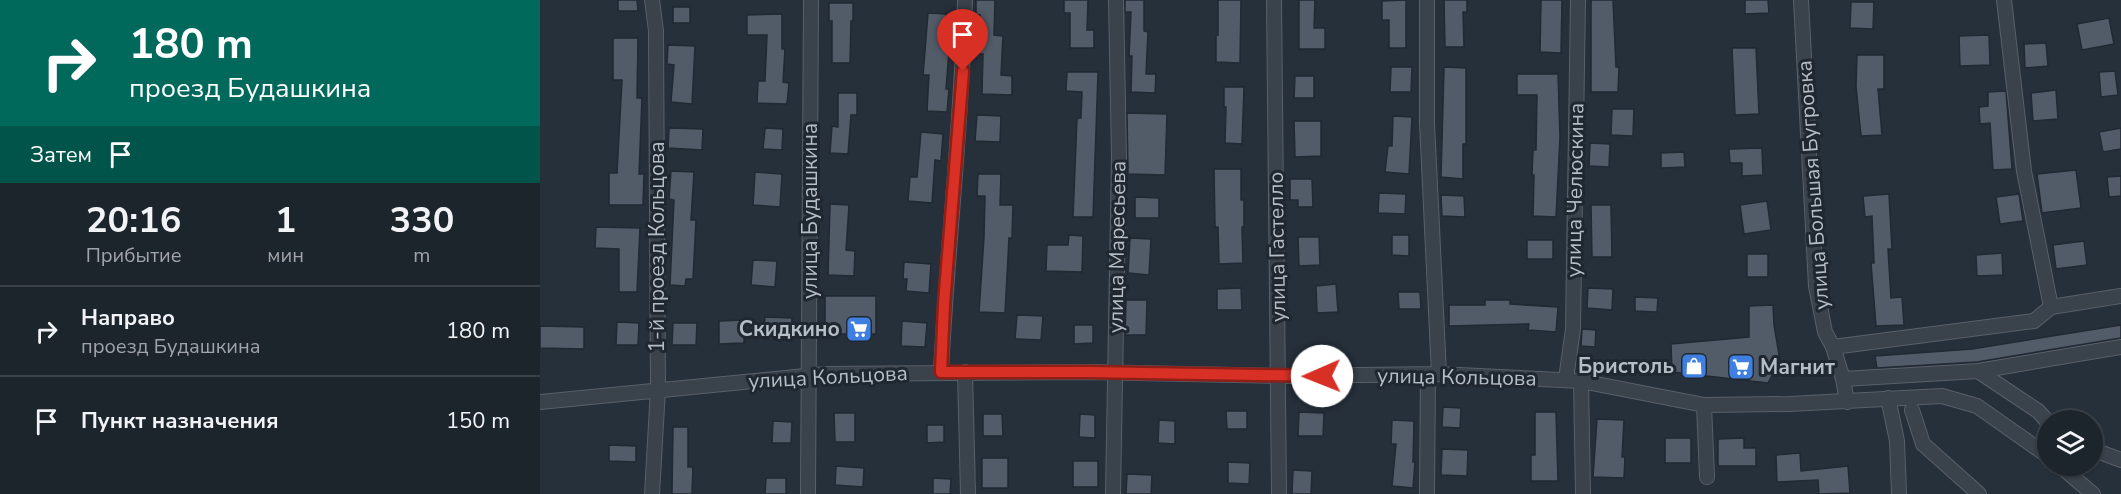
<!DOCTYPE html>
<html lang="ru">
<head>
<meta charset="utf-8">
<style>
  :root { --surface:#1c242c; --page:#293038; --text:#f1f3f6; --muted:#a0a4a9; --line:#3a4148 }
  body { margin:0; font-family:"Nunito Sans",sans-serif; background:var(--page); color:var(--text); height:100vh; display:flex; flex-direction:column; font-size:22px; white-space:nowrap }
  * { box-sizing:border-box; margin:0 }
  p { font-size:20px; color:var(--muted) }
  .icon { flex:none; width:33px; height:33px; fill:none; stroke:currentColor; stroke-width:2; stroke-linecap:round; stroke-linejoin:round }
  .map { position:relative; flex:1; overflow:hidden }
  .sheet { display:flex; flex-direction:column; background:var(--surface); width:540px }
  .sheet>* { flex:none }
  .banner { background:#00695c; color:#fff; overflow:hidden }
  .fabs { position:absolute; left:1497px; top:410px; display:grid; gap:12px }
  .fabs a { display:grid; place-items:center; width:66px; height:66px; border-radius:50%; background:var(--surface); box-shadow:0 2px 4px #0004,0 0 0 2px var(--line); font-size:30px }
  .pin { position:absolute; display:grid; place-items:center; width:51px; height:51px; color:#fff; margin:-62px -26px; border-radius:50% 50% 50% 0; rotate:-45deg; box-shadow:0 0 6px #0007 }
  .pin .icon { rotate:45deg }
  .me { position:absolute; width:66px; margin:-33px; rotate:269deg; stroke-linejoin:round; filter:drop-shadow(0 0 4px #0008) }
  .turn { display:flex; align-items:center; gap:21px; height:126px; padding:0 30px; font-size:27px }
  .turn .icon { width:78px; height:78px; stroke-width:2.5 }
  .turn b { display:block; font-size:42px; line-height:51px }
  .then { display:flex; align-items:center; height:57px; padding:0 30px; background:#0003; gap:12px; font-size:22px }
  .eta { display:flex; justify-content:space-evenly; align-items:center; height:102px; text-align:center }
  .eta b { font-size:36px; font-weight:700; line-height:42px }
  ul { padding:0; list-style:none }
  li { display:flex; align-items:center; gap:18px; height:90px; padding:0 30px; border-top:2px solid var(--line) }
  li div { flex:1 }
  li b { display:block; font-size:22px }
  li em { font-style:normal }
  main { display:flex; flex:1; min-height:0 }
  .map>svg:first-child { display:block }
  .building { fill:#525b68; stroke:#212932; stroke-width:1.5 }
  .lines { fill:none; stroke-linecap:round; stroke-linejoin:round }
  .minor-casing { stroke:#586069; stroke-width:16 }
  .minor { stroke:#3a424b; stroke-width:14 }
  .route-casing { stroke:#8d1f18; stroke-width:15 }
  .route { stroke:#d93025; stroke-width:10 }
  .labels { text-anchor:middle; stroke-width:6; stroke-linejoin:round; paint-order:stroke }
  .street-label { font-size:21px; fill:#b5bdc6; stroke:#1f2730 }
  .poi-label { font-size:21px; font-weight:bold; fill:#b5bdc6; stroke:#1f2730; text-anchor:end }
</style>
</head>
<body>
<main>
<section class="sheet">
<div class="banner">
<div class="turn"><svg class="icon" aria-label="right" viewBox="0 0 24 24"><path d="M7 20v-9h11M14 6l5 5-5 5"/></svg><div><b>180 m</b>проезд Будашкина</div></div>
<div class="then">Затем<svg class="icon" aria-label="arrive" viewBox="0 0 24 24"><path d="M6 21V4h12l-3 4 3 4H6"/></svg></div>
</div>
<div class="eta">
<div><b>20:16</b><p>Прибытие</p></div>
<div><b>1</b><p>мин</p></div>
<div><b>330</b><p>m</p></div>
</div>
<ul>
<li><svg class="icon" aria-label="right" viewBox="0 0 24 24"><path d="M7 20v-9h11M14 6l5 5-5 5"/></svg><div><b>Направо</b><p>проезд Будашкина</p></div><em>180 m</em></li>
<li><svg class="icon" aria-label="arrive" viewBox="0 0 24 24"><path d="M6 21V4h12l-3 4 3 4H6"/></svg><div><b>Пункт назначения</b></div><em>150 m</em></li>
</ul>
</section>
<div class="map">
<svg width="1581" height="494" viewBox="0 0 1581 494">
  <rect width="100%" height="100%" fill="#26303b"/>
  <path class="building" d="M78 0H97L98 11H78Z
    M436 0H455L454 35 463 36 461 75 472 76V95L442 94 443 54H439L440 15H436Z
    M524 0H548L547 30H554V48H530V13H524Z
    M585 0H604V31L608 32 606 74H616L615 93 591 92 592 56H589L591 12H585Z
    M678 0H701L700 63 676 62V35H678Z
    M759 0H775L774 28H785V49H759Z
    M866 0V48H849V20H842V1Z
    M904 0H927V12H923L924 47H905Z
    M1001 0H1022L1021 53 1000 52Z
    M1051 0H1073L1076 67H1079L1078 92H1051Z
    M1205 0H1228L1229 13 1205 14Z
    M1311 2H1334L1333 29 1310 28Z
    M289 3H313V21H311L310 63H292V21H289Z
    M133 7H150V23H133Z
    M388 13 406 14 405 50H409L406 89H409L407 112 387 111 389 75H383Z
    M242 14V49H245L243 82 249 83 247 104 217 103 218 81H225L227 35H207V15Z
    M1569 18 1574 44 1542 50 1537 24Z
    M1449 35 1450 65 1420 66 1419 36Z
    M73 38H98L97 98H102L99 174H104L103 205H69V173H77L82 80H73Z
    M1506 43 1508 66 1485 68 1484 44Z
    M128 45 155 46 152 104 131 102 134 65 127 64Z
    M1192 48H1216L1219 114 1195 115Z
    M1317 55H1344V89H1338L1342 135 1321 136 1316 86Z
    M851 67H872L871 92H850Z
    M904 67 926 68V144H923V179L901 177Z
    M1575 71 1578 95 1561 97 1559 72Z
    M527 72H558L553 217H533L537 118H541L542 92 526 91Z
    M977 74H1018L1020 137 1016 217 993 216 994 175H992L993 150H996L997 95H977Z
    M755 76H774V98H754Z
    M684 87H704L702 144 685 143 686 107H684Z
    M1516 90 1518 119 1493 121 1491 93Z
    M1466 91 1472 169 1453 170 1450 123 1440 124 1439 107 1448 106V92Z
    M298 93H317V115H311L308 154 290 153 292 126 298 127Z
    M1072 109H1094L1093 136 1071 135Z
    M587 113 627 114 625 175 588 174Z
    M437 115 461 116 460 142 435 141Z
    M853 116 872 117 869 174 845 172 848 146H852Z
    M754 121H781V156L755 157Z
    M129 128 163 129 162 150 128 148Z
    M225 128 243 129 242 150 223 149Z
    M1581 128V149L1563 152 1559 132Z
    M381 132 403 134 401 161 395 160 392 203 368 201 370 177H377Z
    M1050 143 1070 144 1069 167 1049 166Z
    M1222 148 1223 175 1202 176V163H1190L1189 149Z
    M1144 152 1145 167 1121 168V153Z
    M674 169H701V200H704V227H702L703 263 679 264 678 227H675Z
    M1536 170 1541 208 1502 213 1497 174Z
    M131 171 154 172 151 220H156L153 279H146L145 286 130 285 134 200 129 199Z
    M215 172 242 174 240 207 213 205Z
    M438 174H461L460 205H473L472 238H469L465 313 439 312 444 237 445 196H437Z
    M1581 176V196L1569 197 1567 177Z
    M750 179H772L773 207H758V200H750Z
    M839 193 866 194 865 214 838 213Z
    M1349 194 1352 249H1348L1351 298 1362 297 1364 325 1336 326 1331 263H1334L1332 216 1325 217 1323 196Z
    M1479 194 1483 221 1460 224 1456 197Z
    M901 195 924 196 925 217 902 216Z
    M595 197 619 198V218H595Z
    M1227 201 1231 230 1204 234 1200 205Z
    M290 204 309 205 306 250 315 251 314 276 288 275Z
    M1051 205H1071L1072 257H1052Z
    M56 227 100 228 97 292H79V249L55 248Z
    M529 235 543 236 542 272 506 271 507 245H528Z
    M852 235H869V256L852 255Z
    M758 237H779L780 265 759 266Z
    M590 238 611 239 609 275 588 273Z
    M987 240H1013V259H987Z
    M1544 241 1547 265 1516 269 1513 245Z
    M1462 253 1463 275 1437 276 1436 255Z
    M1207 254H1228V277H1207Z
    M213 260 237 261 235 287 211 285Z
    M364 262 391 264 389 293 366 291 367 279H363Z
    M796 284 798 312 777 313 776 286Z
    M701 288 702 310H677V289Z
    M1048 288 1073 289 1072 310 1047 308Z
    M858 292H880L881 309H859Z
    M285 296H336V334H285Z
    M1095 297 1118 298 1117 312 1095 311Z
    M586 300H607L606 335H585Z
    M945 300H970V304L1018 307 1016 332 988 330 989 324 909 326V305H945Z
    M1233 305 1234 325 1240 361 1228 383 1132 372 1131 344 1209 337V306Z
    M477 315 503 316 501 340 475 339Z
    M225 317 252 318 251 340 223 339Z
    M204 320V343L179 344V321Z
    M362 321 387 323 385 347 361 346Z
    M77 322 99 323 98 345H76Z
    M133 323H157L156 345H132Z
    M534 325H553V343L534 344Z
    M1581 325V338L1437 362 1337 368 1335 356 1432 349Z
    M0 326 44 327V349L0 348Z
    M1042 329 1056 330 1055 347 1041 346Z
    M903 407 921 408 920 428 902 427Z
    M686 411H707V429H687Z
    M759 412 784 413 783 436H758Z
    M995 412H1016L1018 481H991V455H995Z
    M294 413H315V442H295Z
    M443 414H462L463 436H443Z
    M540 414 555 415V438L539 437Z
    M1057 419 1084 420 1082 457H1085L1084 478 1053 477Z
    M619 420 635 421V444L618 443Z
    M852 420 874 421 873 462H875L873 488 852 486 856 444H851Z
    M233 421 252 422 251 443H232Z
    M387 425H404V442L387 443Z
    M133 427H148V467H153L152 494H132Z
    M1125 438H1151V463H1125Z
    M1204 438V448H1216V466H1178V439Z
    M69 445 96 446V462L69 461Z
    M902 449 928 450 927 476 901 475Z
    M1260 453 1261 471 1308 466 1310 493 1279 494 1278 480 1237 482 1236 455Z
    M442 458H468V488H442Z
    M533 461H558V487H533Z
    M688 462 710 463 709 484 688 483Z
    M296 466 324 468 323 487 295 485Z
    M753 470 772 471 771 494H752Z
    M587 474 612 475 611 494H586Z
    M226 478H246V494H225Z
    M393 478 411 479 410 494H393Z"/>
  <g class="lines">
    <defs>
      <path id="minor" d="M734 0 739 494
        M887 0V123L899 374
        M1261 0 1276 286 1285 332 1293 347 1303 379 1307 402
        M1464 0 1484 171 1511 307
        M1293 347 1494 321 1511 307 1581 296
        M1438 371 1498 411 1508 422
        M401 372C407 248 422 124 425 0
        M425 372 428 494
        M1026 379 1033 329 1038 0
        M1303 379 1438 371 1581 347
        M1041 381 1043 494
        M1348 398 1357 441 1359 494
        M0 402 285 374 548 372 739 376 899 374 1041 381 1164 405 1249 404 1402 396 1437 406 1508 456
        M1164 405 1167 477
        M1372 410 1383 444 1439 494
        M1552 446 1562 453 1581 460
        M1519 465 1553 494
        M112 494 118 389 116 31 112 0
        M268 494 271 0
        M573 494 579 157 576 0
        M887 494 888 374"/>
    </defs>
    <use href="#minor" class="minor-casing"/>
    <use href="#minor" class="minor"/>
  </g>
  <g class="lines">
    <defs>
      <path id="route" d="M423 71 404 304 401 372H548L782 376"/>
    </defs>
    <use href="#route" class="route-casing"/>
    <use href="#route" class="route"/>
  </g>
  <defs>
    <symbol id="supermarket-square" viewBox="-11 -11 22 22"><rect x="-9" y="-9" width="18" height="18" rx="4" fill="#3f7fe0" stroke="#1f2730"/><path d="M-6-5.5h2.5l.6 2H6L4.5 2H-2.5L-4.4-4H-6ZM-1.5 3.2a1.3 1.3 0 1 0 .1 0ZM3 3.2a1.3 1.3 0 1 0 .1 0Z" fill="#fff"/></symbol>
    <symbol id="shop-square" viewBox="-11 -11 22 22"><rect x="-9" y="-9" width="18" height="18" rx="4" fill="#3f7fe0" stroke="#1f2730"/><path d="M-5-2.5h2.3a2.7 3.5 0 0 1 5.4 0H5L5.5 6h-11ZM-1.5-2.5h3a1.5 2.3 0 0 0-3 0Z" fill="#fff"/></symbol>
  </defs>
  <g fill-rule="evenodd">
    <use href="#supermarket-square" x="304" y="314" width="30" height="30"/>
    <use href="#shop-square" x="1139" y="351" width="30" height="30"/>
    <use href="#supermarket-square" x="1186" y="352" width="30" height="30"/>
  </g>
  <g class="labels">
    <g class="street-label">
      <text transform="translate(1273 185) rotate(-94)" y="7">улица Большая Бугровка</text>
      <text transform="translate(1035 190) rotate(-89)" y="7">улица Челюскина</text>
      <text transform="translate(270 211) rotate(-90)" y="7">улица Будашкина</text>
      <text transform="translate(117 247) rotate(-90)" y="7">1-й проезд Кольцова</text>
      <text transform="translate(577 247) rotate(-89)" y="7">улица Маресьева</text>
      <text transform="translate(737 247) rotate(-91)" y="7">улица Гастелло</text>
      <text transform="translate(288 377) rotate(-3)" y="7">улица Кольцова</text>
      <text transform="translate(917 377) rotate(1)" y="7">улица Кольцова</text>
    </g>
    <g class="poi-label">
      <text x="300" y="336">Скидкино</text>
      <text x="1134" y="373">Бристоль</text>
      <text x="1220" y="374" text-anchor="start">Магнит</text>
    </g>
  </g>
</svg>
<div class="fabs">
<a><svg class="icon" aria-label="layers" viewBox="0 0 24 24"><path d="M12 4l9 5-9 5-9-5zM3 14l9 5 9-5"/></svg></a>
</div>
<div class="pin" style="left:423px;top:71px;background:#d93025"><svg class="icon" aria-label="arrive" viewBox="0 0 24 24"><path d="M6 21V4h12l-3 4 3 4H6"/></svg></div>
<svg class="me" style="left:782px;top:376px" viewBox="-20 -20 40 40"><circle r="19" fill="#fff"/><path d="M0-13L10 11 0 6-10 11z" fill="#d93025"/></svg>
</div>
</main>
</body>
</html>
